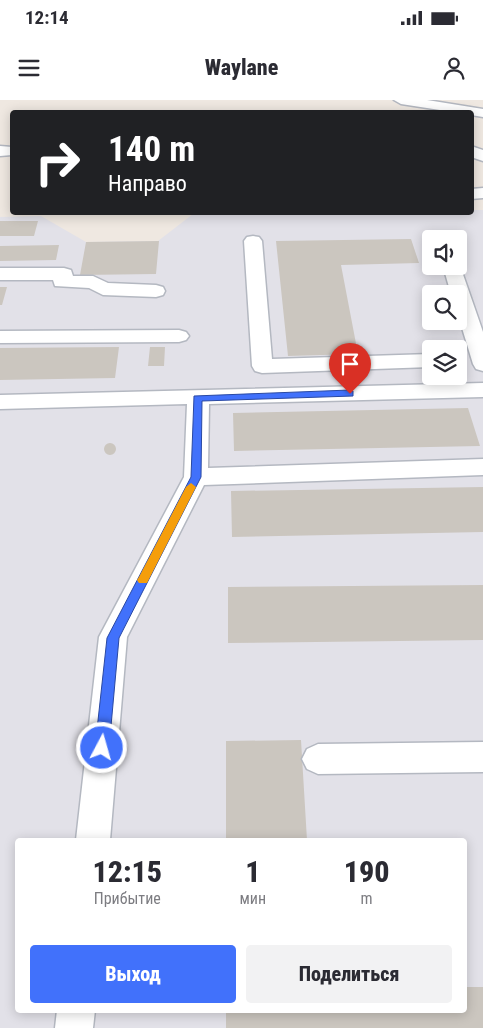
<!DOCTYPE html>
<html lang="ru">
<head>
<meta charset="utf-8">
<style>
  :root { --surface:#fff; --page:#f2f2f3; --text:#2b2b33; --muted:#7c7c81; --accent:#4171fb }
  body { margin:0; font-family:"Roboto Condensed",sans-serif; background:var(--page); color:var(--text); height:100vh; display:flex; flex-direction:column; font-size:19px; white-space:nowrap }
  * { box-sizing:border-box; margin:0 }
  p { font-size:16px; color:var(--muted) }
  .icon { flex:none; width:28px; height:28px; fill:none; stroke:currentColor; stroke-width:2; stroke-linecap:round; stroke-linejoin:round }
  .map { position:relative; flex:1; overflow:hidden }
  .details { position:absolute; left:15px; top:738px; width:452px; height:175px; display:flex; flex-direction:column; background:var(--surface); border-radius:5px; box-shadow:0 2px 12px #0003 }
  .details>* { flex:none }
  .hud { position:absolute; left:10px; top:10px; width:464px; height:105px; border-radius:5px; box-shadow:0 2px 12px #0003; background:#202124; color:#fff; overflow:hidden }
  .tools { position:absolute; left:422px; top:130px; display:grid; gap:10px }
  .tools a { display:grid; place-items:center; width:45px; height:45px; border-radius:5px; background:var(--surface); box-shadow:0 2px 12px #0003; font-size:25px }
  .pin { position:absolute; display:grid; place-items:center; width:42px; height:42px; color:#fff; margin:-51px -21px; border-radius:50% 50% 50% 0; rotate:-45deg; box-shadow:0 0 5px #0007 }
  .pin .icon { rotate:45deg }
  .me { position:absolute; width:55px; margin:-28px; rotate:6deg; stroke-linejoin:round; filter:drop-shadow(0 0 4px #0008) }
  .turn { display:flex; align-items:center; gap:18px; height:105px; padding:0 15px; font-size:22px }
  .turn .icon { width:65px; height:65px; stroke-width:2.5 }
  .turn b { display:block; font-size:35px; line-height:42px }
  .eta { display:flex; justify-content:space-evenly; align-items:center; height:85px; text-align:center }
  .eta b { font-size:30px; font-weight:800; line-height:35px }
  .cta { display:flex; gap:10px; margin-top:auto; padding:10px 15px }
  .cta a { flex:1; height:58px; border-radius:5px; background:var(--accent); color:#fff; font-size:20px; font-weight:800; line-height:58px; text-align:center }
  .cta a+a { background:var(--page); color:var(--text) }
  .status { display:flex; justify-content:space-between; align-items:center; height:35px; padding:0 25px; background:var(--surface); direction:ltr }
  .status svg { height:14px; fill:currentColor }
  header { display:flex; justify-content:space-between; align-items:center; height:65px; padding:0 15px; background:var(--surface); font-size:22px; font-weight:800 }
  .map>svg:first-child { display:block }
  .industrial { fill:#e2e1e8; fill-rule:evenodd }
  .building { fill:#cbc6bf }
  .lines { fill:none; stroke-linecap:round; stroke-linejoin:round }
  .minor-casing { stroke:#b4b8c1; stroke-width:3 }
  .minor { fill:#fff; fill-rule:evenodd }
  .route { fill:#4171fb; stroke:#2a49a3 }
  .slow { fill:#f59e0b }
</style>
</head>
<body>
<div class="status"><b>12:14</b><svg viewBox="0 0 49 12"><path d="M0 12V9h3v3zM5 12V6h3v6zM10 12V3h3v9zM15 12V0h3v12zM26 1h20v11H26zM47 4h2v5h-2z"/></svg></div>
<header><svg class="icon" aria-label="menu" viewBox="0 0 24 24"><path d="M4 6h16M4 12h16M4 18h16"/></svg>Waylane<svg class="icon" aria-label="person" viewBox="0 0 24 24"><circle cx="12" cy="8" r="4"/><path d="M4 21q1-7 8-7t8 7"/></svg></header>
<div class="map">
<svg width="483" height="928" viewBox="0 0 483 928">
  <rect width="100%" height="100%" fill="#efe8e1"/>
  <path class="industrial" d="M471 110H483V928H0V117L41 116 86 142 158 141 193 114 471 112ZM431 139H459V166H431ZM431 194H459V221H431ZM431 249H459V276H431ZM18 740H465V910H18Z"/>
  <path class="building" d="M0 121H38L34 136H0Z
    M411 139 419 163 341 165 358 254 288 256 276 141Z
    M159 141 156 174 80 175 86 142Z
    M59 145 56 160 0 161V146Z
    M0 187H7L2 205H0Z
    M119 247 115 278 0 280V248Z
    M150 247H165L164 266H148Z
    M468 308 480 346 234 351 233 313Z
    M104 349a6 6 0 1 1 12 0a6 6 0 1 1-12 0Z
    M483 387V432L232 437 231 391Z
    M483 485V540L228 543V487Z
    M301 640 307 740H226V641Z
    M465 887H483V928H226V910H465Z"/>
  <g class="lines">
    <defs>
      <path id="minor" d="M394 0H427L483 9V17L471 15V12H453L401 4Z
        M0 46 12 47V55L0 56Z
        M471 46 483 50V61L471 57Z
        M483 88V98L471 99V89Z
        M253 136 259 137 262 141 272 259 431 254V267L262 273 255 271 252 266 244 141 247 137Z
        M459 163 483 232V271L476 269 473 264 459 218V194H451L443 166H459Z
        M0 168H64L71 170 73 176H93L108 183 156 185 163 187 165 191 163 195 156 197 103 195 89 188 55 186 53 180H0Z
        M179 230 186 232 189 236 186 240 179 242 0 243V231Z
        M483 283V297L209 304 208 368 483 359V375L204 385 127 537 110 740H76L99 537 184 377 187 304 0 309V295Z
        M483 642V672L318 674 307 669 302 659 307 649 318 644Z
        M57 910H95L93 928H55Z"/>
    </defs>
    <use href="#minor" class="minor-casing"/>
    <use href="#minor" class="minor"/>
  </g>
  <path class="route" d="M350 290 353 291V296L202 301 201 377 119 538 109 648 107 652 102 654 97 652 95 648 107 538 191 377 194 296Z"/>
  <path class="slow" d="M191 383 196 387 147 483H139L137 480 139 477 186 387Z"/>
</svg>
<div class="tools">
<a><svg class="icon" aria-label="sound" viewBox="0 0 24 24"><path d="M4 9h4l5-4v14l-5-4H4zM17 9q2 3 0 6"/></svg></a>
<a><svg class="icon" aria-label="search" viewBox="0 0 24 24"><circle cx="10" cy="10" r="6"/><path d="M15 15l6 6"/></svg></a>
<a><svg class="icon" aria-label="layers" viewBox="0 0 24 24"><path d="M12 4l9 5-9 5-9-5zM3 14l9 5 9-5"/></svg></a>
</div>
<div class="pin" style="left:350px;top:294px;background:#d93025"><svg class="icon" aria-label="arrive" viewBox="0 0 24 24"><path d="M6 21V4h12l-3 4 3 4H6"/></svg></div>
<svg class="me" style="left:102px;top:648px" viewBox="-20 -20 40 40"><circle r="17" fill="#4171fb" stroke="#fff" stroke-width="3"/><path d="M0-11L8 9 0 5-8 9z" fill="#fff"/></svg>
<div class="hud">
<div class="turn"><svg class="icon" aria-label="right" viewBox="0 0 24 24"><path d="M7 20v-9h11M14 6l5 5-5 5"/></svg><div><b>140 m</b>Направо</div></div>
</div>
<section class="details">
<div class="eta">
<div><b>12:15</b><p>Прибытие</p></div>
<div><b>1</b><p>мин</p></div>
<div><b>190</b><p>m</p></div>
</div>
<div class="cta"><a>Выход</a><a>Поделиться</a></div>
</section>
</div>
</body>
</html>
